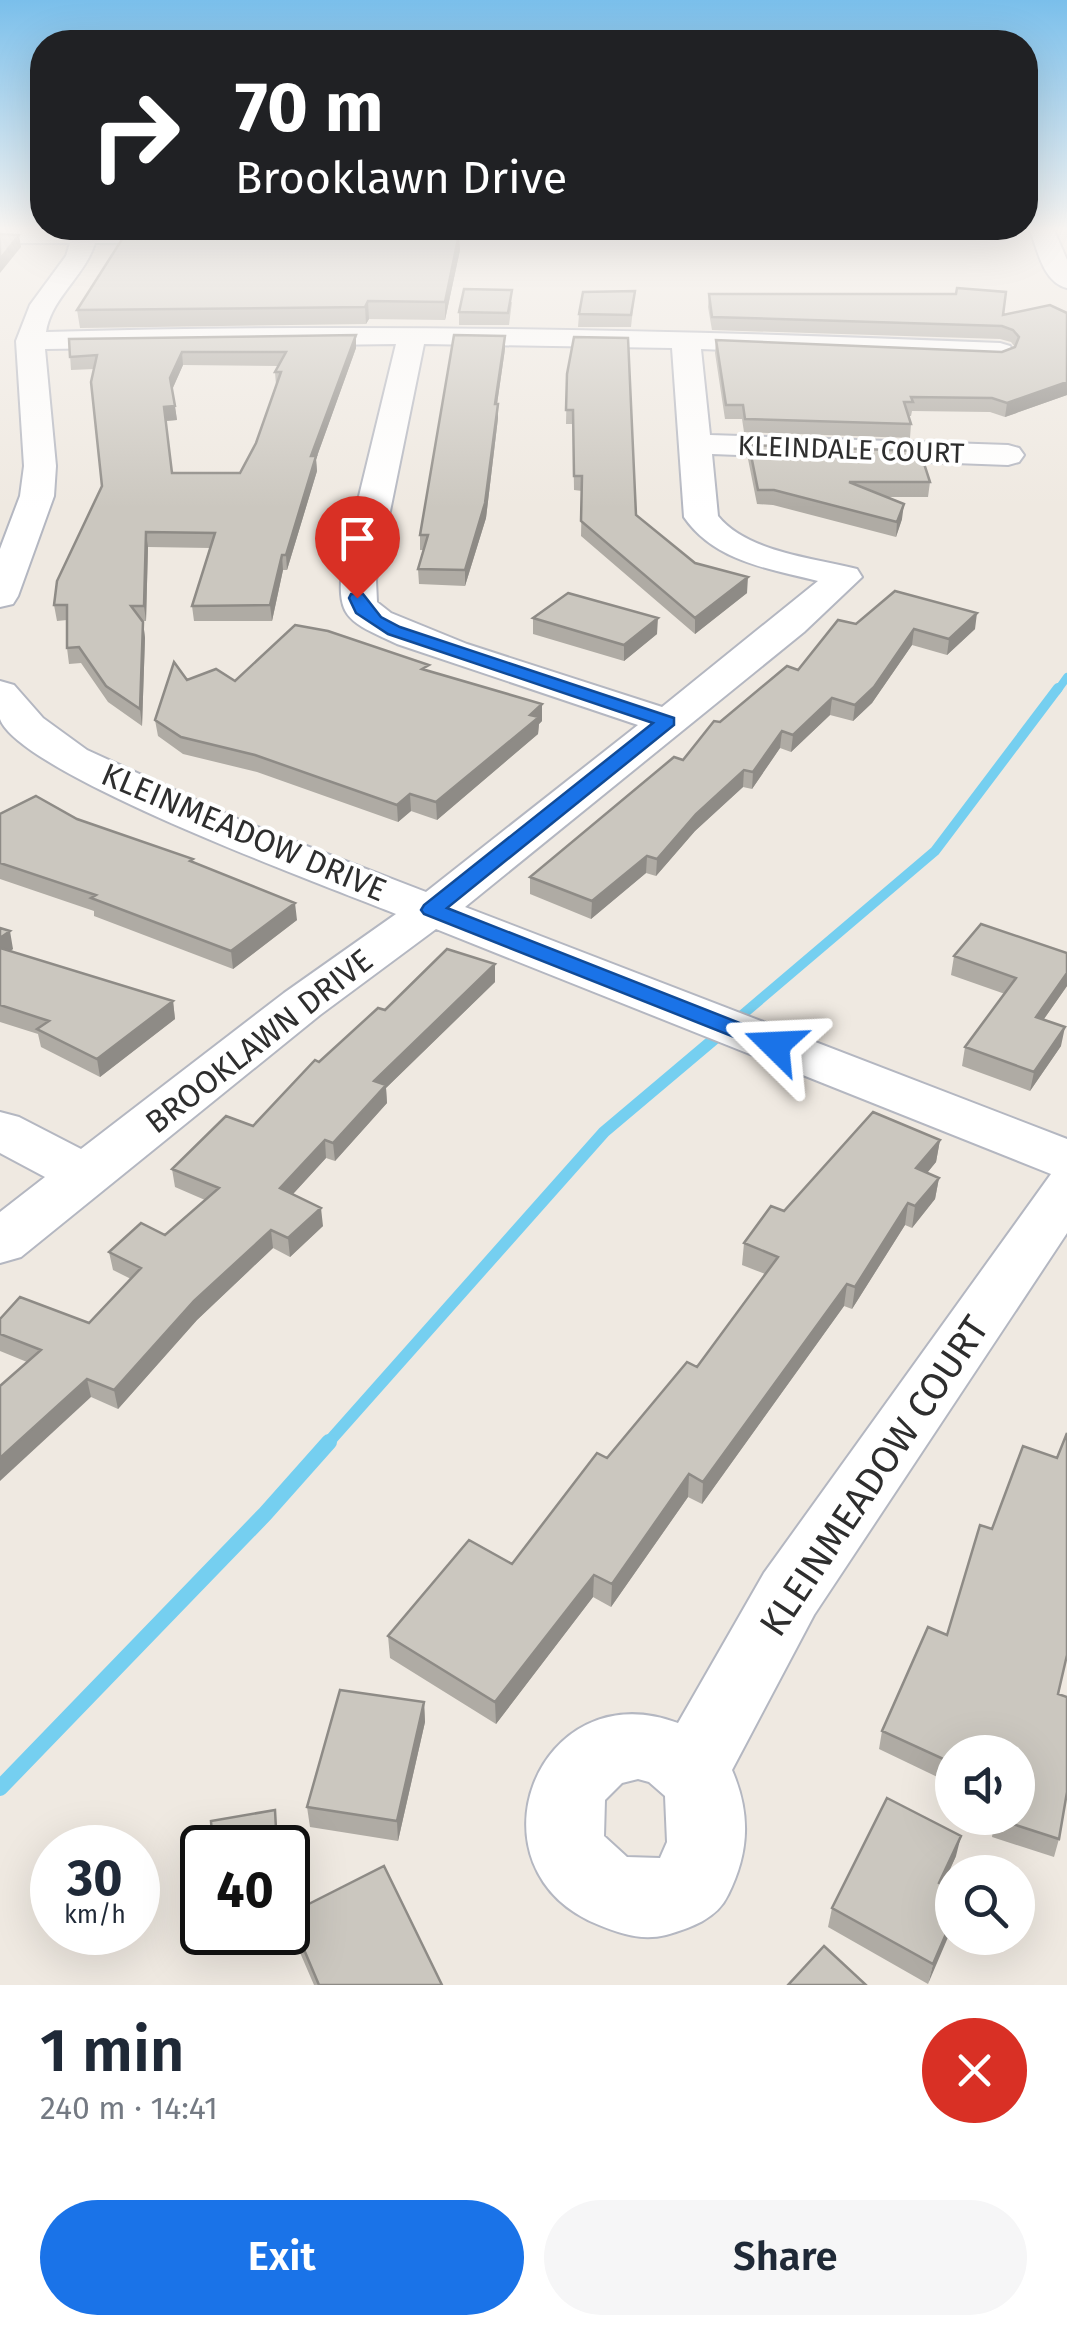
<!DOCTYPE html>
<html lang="en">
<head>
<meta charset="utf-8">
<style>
  :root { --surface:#fff; --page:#f6f6f7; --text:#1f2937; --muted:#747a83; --accent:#1a73e8 }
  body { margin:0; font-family:"Fira Sans",sans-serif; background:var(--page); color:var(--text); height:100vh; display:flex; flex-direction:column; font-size:38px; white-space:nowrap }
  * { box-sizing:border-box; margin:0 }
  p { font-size:32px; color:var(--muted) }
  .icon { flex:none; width:55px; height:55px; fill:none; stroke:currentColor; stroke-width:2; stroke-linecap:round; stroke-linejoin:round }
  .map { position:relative; height:1985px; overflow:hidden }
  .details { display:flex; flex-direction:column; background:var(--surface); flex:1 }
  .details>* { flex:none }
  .banner { position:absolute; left:30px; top:30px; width:1008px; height:210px; border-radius:40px; box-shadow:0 10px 40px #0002; background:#202124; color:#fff; overflow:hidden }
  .buttons { position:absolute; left:935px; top:1735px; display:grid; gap:20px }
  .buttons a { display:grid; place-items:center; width:100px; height:100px; border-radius:50%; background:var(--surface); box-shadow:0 10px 40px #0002; font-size:50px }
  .speed { position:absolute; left:30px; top:1825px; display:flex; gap:20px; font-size:50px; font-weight:700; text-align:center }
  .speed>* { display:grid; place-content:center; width:130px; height:130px; border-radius:50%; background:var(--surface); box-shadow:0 10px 40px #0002; line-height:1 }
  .speed small { font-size:25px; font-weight:400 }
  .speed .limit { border:5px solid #111; border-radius:15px; background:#fff; color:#111 }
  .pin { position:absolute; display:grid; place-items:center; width:85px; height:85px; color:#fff; margin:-102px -42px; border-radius:50% 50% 50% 0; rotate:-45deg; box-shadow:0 0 10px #0007 }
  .pin .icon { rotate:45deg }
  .me { position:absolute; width:110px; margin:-55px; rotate:291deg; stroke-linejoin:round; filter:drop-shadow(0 0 8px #0008) }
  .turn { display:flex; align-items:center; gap:35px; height:210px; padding:0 40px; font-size:45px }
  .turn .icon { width:130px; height:130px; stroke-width:2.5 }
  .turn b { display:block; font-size:70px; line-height:85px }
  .round { display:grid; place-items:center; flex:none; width:105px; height:105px; border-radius:52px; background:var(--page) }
  .headline { display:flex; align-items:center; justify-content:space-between; height:170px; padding:0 40px }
  h1 { font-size:60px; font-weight:600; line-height:75px }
  .button { display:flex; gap:20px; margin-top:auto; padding:20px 40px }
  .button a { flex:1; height:115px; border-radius:60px; background:var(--accent); color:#fff; font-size:40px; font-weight:600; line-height:115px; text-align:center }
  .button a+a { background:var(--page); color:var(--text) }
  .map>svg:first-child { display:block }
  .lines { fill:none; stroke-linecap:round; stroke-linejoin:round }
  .stream-far3 { stroke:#75cff0; stroke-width:8 }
  .stream-far2 { stroke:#75cff0; stroke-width:10 }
  .stream-far1 { stroke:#75cff0; stroke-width:12 }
  .stream { stroke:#75cff0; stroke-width:16 }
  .minor-casing { stroke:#b4b7c1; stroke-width:4 }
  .minor { fill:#fff; fill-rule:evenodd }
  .wall { fill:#afaba4; fill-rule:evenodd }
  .shaded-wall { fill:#8e8b86 }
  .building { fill:#cbc7bf; stroke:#8e8b86; stroke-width:2.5; fill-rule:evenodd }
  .route { fill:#1a73e8; stroke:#114b97; stroke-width:2.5 }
  .labels { text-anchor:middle; stroke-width:8; stroke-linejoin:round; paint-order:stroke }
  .far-street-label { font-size:28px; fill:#2e2e2e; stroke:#fff }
  .street-label { font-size:32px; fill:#2e2e2e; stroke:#fff }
  .near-street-label { font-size:38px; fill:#2e2e2e; stroke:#fff }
</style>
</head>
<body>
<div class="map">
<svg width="1067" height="1985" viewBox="0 0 1067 1985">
  <rect width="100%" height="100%" fill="#efe9e1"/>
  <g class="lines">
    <path class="stream-far3" d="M1057 691 1067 677"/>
    <path class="stream-far2" d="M735 1021 935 851 1058 688"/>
    <path class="stream-far1" d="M327 1444 604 1132 738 1019"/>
    <path class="stream" d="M0 1788 265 1514 329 1442"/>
    <defs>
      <path id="minor" d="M0 230H232L211 242 95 243C85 276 51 298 46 332 364 323 682 330 1000 343L1010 346 1014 352 1010 358 1000 361 701 349 710 435 1008 445 1019 448 1024 455 1019 462 1008 465 712 454 718 516C747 552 814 558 857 569L862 577 804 632 465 907 1067 1139V1233L814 1615 732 1770C751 1814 749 1853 728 1895 717 1919 690 1928 666 1935 642 1941 621 1934 599 1925 461 1870 537 1670 678 1723L764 1573 1051 1174 436 929 320 1015 21 1257 0 1263V1212L45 1177 0 1153V1112L19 1117 81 1149 284 993 396 914C330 887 21 775 0 719 0 709 0 692 0 681L14 685 43 718 87 750 242 821 426 892 638 725 397 644C348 621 335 619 343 562L396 344 45 349 56 466 54 496 18 596 13 604 0 607V549L20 496 24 466 16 341 30 305 66 256 70 243H0ZM424 344 672 348 684 517C714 561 769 569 818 581L662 707 467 644 391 613 377 602 376 580ZM638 1779 649 1782 665 1796 667 1842 660 1858 627 1857 604 1836 605 1800 622 1783Z
        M1030 230H1054L1067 260V288C1043 282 1038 251 1030 230Z"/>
    </defs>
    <use href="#minor" class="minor-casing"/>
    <use href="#minor" class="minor"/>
  </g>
  <path class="wall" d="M128 230H409V233L459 234 460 250 445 320 369 319 366 324 80 328 77 310Z
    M635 291 631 327H578L579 314Z
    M709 294 1003 315 1067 313V395L1005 417 990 412 912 411 911 416H909L911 424 910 438 744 432 742 419H725L715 353 716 340 1002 352 1015 347 1011 342 1000 339 712 330 708 307Z
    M512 302 509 325H459V312Z
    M69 339 356 348 316 459 317 471 287 570H283L272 621H194L192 606 210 548 148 547 146 621H143L145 638 142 726 108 702 81 663 69 664 67 648V620L57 621 54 605 102 486 94 369 71 370ZM183 365 279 366 275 372 276 385 256 443 240 473H172L165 421 177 420 172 390Z
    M505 349 497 404 498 418 486 518 465 586 419 584 418 569 424 550H420V535Z
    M567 374 636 515 695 563 747 593 695 634 581 536 582 491 574 490 573 424H566Z
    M749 445 930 482 928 497H886L902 519 896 537 773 505 757 504 748 459Z
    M533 618 657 634 624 661 533 634Z
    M856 624 975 629 947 655 912 645 872 703 853 721 830 715 791 752 780 748 752 789 743 787 695 831 656 876 646 873 591 919 530 894V877L683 760 720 722 798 670Z
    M429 671 542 721 539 724 538 734 437 820 411 811 398 822 257 772 183 754 158 736 155 720 187 680 235 681Z
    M0 814 77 819 194 863 297 920 233 969 94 916V911L0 879Z
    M0 928 13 949 10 951 173 1001 175 1019 100 1077 41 1047 38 1034 0 1022Z
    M1067 953V986L1044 1019 1061 1046 1030 1091 962 1066 965 1047 1005 994 951 975 954 956Z
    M495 964V982L386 1088 387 1103 335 1161 326 1158 293 1194 323 1226 290 1257 273 1248 197 1320 118 1409 91 1397 27 1362 0 1351V1319L89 1323 131 1279 113 1270 109 1252 165 1235 205 1200 175 1187 172 1169 253 1126 319 1062 385 1010Z
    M940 1140 936 1162 927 1173 939 1178 935 1199 912 1228 905 1225 852 1309 844 1306 702 1504 688 1497 611 1607 593 1597 496 1724 390 1658 388 1636 512 1564 607 1458 697 1367 765 1274 742 1265 744 1243 784 1211Z
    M1058 1694 1059 1839 1054 1857 992 1837 995 1818H1018V1752H952V1784L879 1749 882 1731Z
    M424 1702 425 1722 398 1841 310 1827 307 1807Z
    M956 1856 943 1885 952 1890 928 1984 828 1927 832 1908Z
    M289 1914 442 1985H314L292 1934Z"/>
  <path class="shaded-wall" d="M459 234 460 250 445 320V302Z
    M19 235 21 247 0 273V259Z
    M368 301 369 319 366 324 365 307Z
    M356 335V348L316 459 317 471 287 570 286 555 311 456Z
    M505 336V349L495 418V404Z
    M182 352 183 365 171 392 170 378Z
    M1067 382V395L1005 417 1007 403Z
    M498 404V418L486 518 465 586V570Z
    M175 406 177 420 165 421 164 407Z
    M904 504 902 519 896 537 897 522Z
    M146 532 148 547 146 621 144 606Z
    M282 555 283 570 272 621 270 605Z
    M748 577 747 593 695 634V618Z
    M977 613 975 629 947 655 949 639Z
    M658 618 657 634 624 661V645Z
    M143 622 145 638 142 726 140 709Z
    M914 629 912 645 872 703 853 721 855 705Z
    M832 698 830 715 791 752 793 735Z
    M542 704V721L539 724 538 734 437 820 436 802Z
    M782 731 780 748 752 789 753 772Z
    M744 770 743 787 695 831 656 876 657 859 696 814Z
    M410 794 411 811 398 822 397 805Z
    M647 856 646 873 591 919 592 901Z
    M295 903 297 920 233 969 231 951Z
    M10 931 13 949 0 958V938Z
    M495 964V982L386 1088 387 1103 335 1161 333 1143 374 1081Z
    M1067 973V986L1032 1036 1036 1017Z
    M173 1001 175 1019 100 1077 97 1059Z
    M1065 1027 1061 1046 1030 1091 1034 1072Z
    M325 1140 326 1158 282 1206 280 1188Z
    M940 1140 936 1162 913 1190 916 1168Z
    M939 1178 935 1199 912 1228 915 1206Z
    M908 1203 905 1225 852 1309 855 1287Z
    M321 1208 323 1226 290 1257 288 1238Z
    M271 1230 273 1248 197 1320 118 1409 114 1390 194 1301Z
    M847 1284 844 1306 702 1504 703 1482Z
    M87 1379 91 1397 0 1481V1458Z
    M689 1474 688 1497 611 1607 612 1584Z
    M594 1575 593 1597 496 1724 495 1702Z
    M424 1702 425 1722 398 1841 397 1821Z
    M961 1836 956 1856 935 1902 939 1883Z
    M952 1920V1928L928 1984 933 1964Z"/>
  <path class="building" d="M128 230H404L403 233 459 234 445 302 368 301 365 307 77 310Z
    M0 234 19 235 0 259Z
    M957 288 1006 292 1003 315 1050 305 1067 313V382L1007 403 992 398 911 397 913 402H904L911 424 745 419 743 405H726L716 340 1002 352 1015 347 1019 337 1013 330 1002 326 712 317 709 294H956Z
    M464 289 512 290 508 313 459 312Z
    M635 291 631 315 579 314 583 292Z
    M356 335 311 456H316L286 555H282L270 605 192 606 215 533 146 532 144 606H131L143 622 140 709 106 686 79 647 67 648V605H54L57 581 102 486 91 382 97 355 70 357 69 339ZM182 352H286L275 372H281L256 443 240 473H172L164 407 175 406 170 378Z
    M454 335 505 336 495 404H498L485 503 465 570 418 569 428 535H420Z
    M574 337 628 338 636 515 695 563 748 577 695 618 581 521 582 476H574L573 410H566L567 374Z
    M749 445 920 451 930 482H849L904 504 897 522 774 490H758Z
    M895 591 977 613 949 639 914 629 874 687 855 705 832 698 793 735 782 731 753 772 744 770 696 814 657 859 647 856 592 901 530 877 674 757 683 760 714 721 720 722 787 666 798 670 838 620 856 624Z
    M568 593 658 618 624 645 533 618Z
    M295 625 328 631 429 665 422 669 542 704 530 715 539 717 436 802 410 794 397 805 255 755 181 737 155 720 174 662 187 680 216 669 235 681Z
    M36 796 77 819 193 859 190 861 295 903 231 951 91 898 96 895 0 863V814Z
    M981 924 1067 953V973L1036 1017 1065 1027 1034 1072 965 1047 1016 978 954 956Z
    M0 928 10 931 0 938Z
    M0 948 173 1001 97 1059 37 1029 49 1021 0 1005Z
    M447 949 495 964 374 1081 386 1085 333 1143 325 1140 280 1188 321 1208 288 1238 271 1230 194 1301 114 1390 87 1379 0 1458V1386L41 1350 0 1334V1319L20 1297 89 1323 141 1268 109 1252 141 1223 165 1235 219 1188 172 1169 226 1116 253 1126 315 1060 319 1062 378 1008 385 1010Z
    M873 1112 940 1140 916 1168 939 1178 915 1206 908 1203 855 1287 847 1284 703 1482 689 1474 612 1584 594 1575 495 1702 388 1636 469 1540 512 1564 597 1453 607 1458 687 1362 697 1367 778 1257 744 1243 771 1206 784 1211Z
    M1067 1433V1655L1058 1694 1067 1697V1792L1059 1839 997 1819V1818H1018V1752H952V1763L882 1731 928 1627 947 1635 980 1525 992 1529 1023 1446 1057 1458Z
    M340 1690 424 1702 397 1821 307 1807Z
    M887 1798 961 1836 939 1883 952 1890V1920L933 1964 832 1908Z
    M275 1810 277 1848H213L211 1821Z
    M384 1866 442 1985H319L289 1914Z
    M824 1946 866 1985H788Z"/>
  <linearGradient id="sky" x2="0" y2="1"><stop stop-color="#7abfeb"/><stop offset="0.45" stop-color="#f8f5f2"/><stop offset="1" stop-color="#f8f5f2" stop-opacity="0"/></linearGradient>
  <rect width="1067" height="508" fill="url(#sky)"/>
  <path class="route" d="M351 594H363L381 617 400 627 674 718V725L447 908 783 1040 787 1045 783 1050H767L424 914 421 910 424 905 653 723 388 634 356 613 349 598Z"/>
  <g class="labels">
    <g class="far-street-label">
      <text transform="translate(851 449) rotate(2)" y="10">KLEINDALE COURT</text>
    </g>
    <g class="street-label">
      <text transform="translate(244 832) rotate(23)" y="11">KLEINMEADOW DRIVE</text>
      <text transform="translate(259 1041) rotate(-38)" y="11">BROOKLAWN DRIVE</text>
    </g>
    <g class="near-street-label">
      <text transform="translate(874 1476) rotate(-56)" y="13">KLEINMEADOW COURT</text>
    </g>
  </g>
</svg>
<div class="buttons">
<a><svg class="icon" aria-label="sound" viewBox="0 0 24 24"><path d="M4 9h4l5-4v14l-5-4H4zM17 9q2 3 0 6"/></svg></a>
<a><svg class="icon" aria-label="search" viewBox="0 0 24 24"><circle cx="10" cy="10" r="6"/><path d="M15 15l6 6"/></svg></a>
</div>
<div class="speed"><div>30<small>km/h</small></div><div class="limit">40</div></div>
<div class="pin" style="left:357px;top:598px;background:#d93025"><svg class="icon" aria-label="arrive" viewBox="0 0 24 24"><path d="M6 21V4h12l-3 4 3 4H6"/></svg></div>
<svg class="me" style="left:775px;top:1045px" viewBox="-20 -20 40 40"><path d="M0-17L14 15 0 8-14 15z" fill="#1a73e8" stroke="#fff" stroke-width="4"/></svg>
<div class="banner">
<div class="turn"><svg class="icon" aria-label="right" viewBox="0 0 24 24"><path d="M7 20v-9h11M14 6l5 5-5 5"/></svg><div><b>70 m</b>Brooklawn Drive</div></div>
</div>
</div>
<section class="details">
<div class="headline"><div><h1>1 min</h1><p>240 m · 14:41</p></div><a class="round" style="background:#d93025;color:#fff"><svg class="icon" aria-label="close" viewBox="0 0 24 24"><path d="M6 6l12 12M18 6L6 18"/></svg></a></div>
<div class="button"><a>Exit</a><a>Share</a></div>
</section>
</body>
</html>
